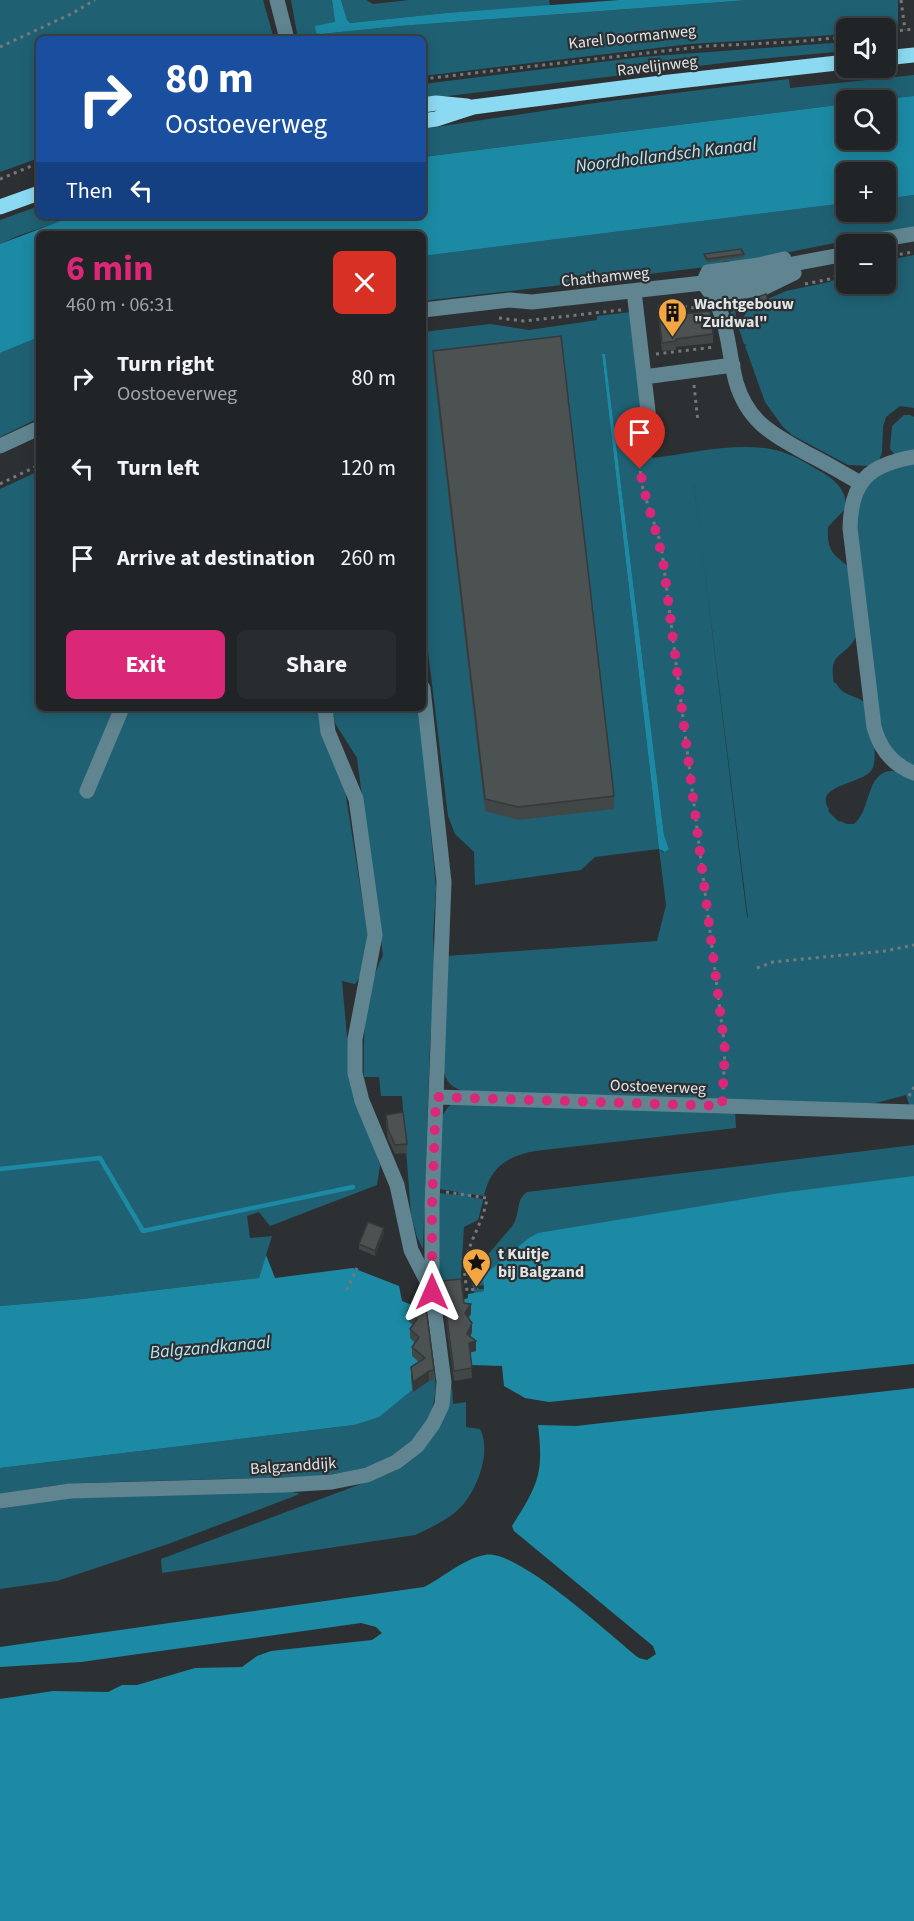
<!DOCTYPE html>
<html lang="en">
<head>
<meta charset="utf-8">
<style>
  :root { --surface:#212426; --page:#292c2e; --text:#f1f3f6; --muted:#a2a4a7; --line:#3e4143; --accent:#db2777 }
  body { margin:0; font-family:"Source Sans 3",sans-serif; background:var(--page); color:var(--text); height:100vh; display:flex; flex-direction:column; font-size:22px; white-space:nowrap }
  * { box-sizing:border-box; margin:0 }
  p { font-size:20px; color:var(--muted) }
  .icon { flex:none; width:33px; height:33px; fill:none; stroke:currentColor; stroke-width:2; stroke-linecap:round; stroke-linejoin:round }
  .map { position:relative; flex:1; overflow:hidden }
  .details { position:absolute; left:36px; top:231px; width:390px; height:480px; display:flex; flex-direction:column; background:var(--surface); border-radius:9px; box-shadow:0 3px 15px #0003,0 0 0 2px var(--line) }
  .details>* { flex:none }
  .guide { position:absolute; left:36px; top:36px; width:390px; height:183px; border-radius:9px; box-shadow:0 3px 15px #0003,0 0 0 2px var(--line); background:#1a4fa0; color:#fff; overflow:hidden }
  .controls { position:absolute; left:836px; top:18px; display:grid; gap:12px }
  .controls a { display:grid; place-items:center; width:60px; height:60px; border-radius:9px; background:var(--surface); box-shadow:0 3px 15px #0003,0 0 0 2px var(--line); font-size:30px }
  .pin { position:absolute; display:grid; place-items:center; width:51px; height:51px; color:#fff; margin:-62px -26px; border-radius:50% 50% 50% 0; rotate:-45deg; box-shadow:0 0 6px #0007 }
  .pin .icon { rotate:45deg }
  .me { position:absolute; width:66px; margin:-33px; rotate:0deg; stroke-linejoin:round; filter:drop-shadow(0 0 4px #0008) }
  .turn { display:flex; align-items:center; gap:21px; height:126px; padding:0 30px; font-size:27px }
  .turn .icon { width:78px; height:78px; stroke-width:2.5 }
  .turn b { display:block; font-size:42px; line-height:51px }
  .then { display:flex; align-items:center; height:57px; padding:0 30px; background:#0003; gap:12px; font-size:22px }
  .round { display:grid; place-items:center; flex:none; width:63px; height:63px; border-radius:9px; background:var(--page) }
  .overview { display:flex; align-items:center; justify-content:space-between; height:102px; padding:0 30px }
  h1 { font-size:36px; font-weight:700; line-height:45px; color:var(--accent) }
  .cta { display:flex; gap:12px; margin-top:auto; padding:12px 30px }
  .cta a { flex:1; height:69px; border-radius:9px; background:var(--accent); color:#fff; font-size:24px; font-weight:700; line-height:69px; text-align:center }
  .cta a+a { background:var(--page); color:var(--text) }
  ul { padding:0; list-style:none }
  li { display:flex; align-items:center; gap:18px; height:90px; padding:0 30px }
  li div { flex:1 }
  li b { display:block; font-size:22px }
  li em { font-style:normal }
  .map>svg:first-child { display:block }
  .green { fill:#1f6173; fill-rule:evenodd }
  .water { fill:#1c8aa4 }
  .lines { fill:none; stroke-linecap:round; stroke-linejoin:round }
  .stream { stroke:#1c8aa4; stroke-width:4.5 }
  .path { stroke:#76797b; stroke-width:3; stroke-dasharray:3 4.5; stroke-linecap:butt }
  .minor { stroke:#608590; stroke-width:15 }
  .major { stroke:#8bdaf2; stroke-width:15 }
  .wall { fill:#414647 }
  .shaded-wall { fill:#353939 }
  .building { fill:#4c5152; stroke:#353939; stroke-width:1.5 }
  .route { stroke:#db2777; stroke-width:10; stroke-dasharray:0 18 }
  .labels { text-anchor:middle; stroke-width:4.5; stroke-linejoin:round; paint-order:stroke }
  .street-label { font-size:16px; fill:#e2e5e6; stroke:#2c3032 }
  .poi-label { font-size:16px; font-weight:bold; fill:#e2e5e6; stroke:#2c3032; text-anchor:start }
  .water-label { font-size:18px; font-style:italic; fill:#b8e6f5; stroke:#2c3032 }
</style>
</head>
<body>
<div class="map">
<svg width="914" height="1921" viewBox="0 0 914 1921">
  <rect width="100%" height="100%" fill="#2c3032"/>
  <path class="green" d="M0 0H263L274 39H39V158L0 172Z
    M291 0H332L335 22 321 34 400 26 749 0H898V25L894 27 846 28V33L834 35 690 44 423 76V39H298Z
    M341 0H366L373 4 410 0H549L550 6 446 13 350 23 347 21Z
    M846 42V51L748 60 423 99V84L641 57Z
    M914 75V96L876 100H846V104L423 157V129L595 103 789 79 790 88Z
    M914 195V227L730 264 729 261 722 262V265L624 277 622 274V278L423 301V256L846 203V212H885V199Z
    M39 206V216H77L20 235 0 244V220Z
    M914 255V408L900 406 886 417 883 427 882 453 879 460 870 466 848 465 792 435 783 427 765 402 745 346 747 345 744 344 737 323 730 313 735 309 736 317 742 320 749 307 786 291 829 282 846 275V284H885V261Z
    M631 312 647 452 653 458C693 453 746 439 785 453 797 457 808 464 818 470 833 478 847 489 846 508L828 527C827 549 831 553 848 566L856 637C844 659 828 651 834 683H836C843 698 859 694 868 706 870 721 880 760 871 771 861 784 813 785 829 809L828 811 839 822 840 821 847 824H854C871 811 866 772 891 771 899 770 907 776 914 779V1107H910L906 1095 872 1104 462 1091C450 1086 446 1081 443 1069L447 956 657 941 666 905 659 849 595 857 581 870 475 885 474 852 455 834 448 816 423 610V332L490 324 529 330 597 320V316ZM602 354 605 355 664 835 669 849 663 852 659 849ZM694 484V485L748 918 747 917Z
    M39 337V418L0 437V353Z
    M904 415H910L914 417V453L895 455 890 449 892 426Z
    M914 461V766L897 755 882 734 855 522C857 513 858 502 862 494 873 474 895 469 914 461Z
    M39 471V708H319L344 784 368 936 361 976 355 984 342 981 352 1091 355 1094 380 1165 377 1185 270 1226 259 1212 247 1216 250 1238 272 1236 259 1278 82 1299 0 1306V489Z
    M332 708H419L436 888 433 936 435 975 430 1044 423 1249 417 1237 411 1215 402 1096H381L379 1077H364C363 1036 364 993 383 955L357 758 335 723Z
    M455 1103 735 1110 736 1128 535 1151C508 1156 490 1167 484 1196L470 1194V1197L483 1199V1201L478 1220 464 1227 461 1274 463 1288 438 1291 439 1193 458 1195V1192L439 1189 442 1116 448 1107Z
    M914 1145V1259L484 1276V1285L478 1286 479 1289H484V1291L474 1293 472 1282 474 1271 513 1225C520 1214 516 1199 527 1192Z
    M434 1372C440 1403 427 1428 404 1448 399 1451 394 1456 389 1459 345 1481 263 1478 214 1479 165 1481 116 1481 68 1484 45 1486 22 1491 0 1494V1468L354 1425 411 1377Z
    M452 1386 453 1404 466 1402V1427L480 1429C492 1452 477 1490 460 1508 448 1520 430 1528 415 1535L162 1573 161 1559 390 1473C424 1454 444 1423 452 1386Z
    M289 1491 300 1494 171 1543 57 1581 0 1589V1509L67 1497Z"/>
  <path class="water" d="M332 0H341L347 20 350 23 446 13 619 0H749L400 26 321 34 316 33 315 26 335 22Z
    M914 96V195L885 199V172H846V203L423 256V234H39V337L0 353V244L66 219 77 216H423V157L846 104V140H885V100H876Z
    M602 354H605L664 835 669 849 665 852 659 849Z
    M914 1176V1364L549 1402 525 1398 504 1386 502 1366 471 1365 469 1352 475 1350 466 1332 468 1313 462 1300 468 1298V1294L484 1291 483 1276 529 1238 538 1233 780 1193Z
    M266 1255 275 1278 353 1268 399 1286 402 1301 412 1305 416 1341 425 1358 411 1377 412 1390 379 1417 354 1425 0 1468V1306L82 1299 259 1278Z
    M914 1388V1921H0V1699L53 1691 108 1692 122 1685H137L195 1668 242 1667 257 1656 271 1651 372 1640 382 1633 376 1627 361 1623 81 1662 0 1667V1647L424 1587C442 1578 465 1558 485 1555 517 1548 611 1636 639 1658L647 1660 656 1654 653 1646 514 1531 512 1526C538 1485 544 1474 538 1425L576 1426Z"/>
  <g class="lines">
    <path class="stream" d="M0 1169 100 1158 143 1231 353 1187"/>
    <path class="path" d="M901 0 905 30
      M885 32 914 29
      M0 47 71 14 95 0
      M423 79 707 46 792 42 846 37
      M0 179 39 163
      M885 257 913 252
      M805 284 830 279 846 271
      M669 305 704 309
      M499 318 524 321 621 310
      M656 354 715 347
      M694 385 698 422
      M635 434 643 490 661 544 725 1050 723 1092
      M0 484 39 465
      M757 968 773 962 885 951 914 945
      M909 1096 914 1087
      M446 1192 487 1198C484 1222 467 1243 465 1267 464 1275 466 1283 467 1291L478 1288
      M347 1290 357 1268"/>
    <path class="minor" d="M277 0 287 39
      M855 244 914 234
      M703 283C730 315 726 344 736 382 748 423 774 435 808 454 826 463 843 473 860 483
      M703 283 708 272 759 265 784 259
      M634 291 650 428
      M715 297 757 291 794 273
      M423 310 510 300 532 302 703 283 710 285 757 278 793 264 846 254
      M644 377 733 365
      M0 446 39 428
      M914 457C868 465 851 482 850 528L874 727C880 749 893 765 914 773
      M325 708 328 732 356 799 375 935 355 1039V1073L362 1101 397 1185 411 1250 431 1289
      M87 791 122 708
      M436 1097 914 1112
      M0 1501 70 1491 284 1485 332 1482 367 1475 396 1462 417 1446 433 1424 442 1405 444 1382 432 1291V1204L444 882 423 688"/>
    <path class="major" d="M885 58 914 55
      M423 105 436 103 467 106
      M423 121 436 119 473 107 661 83 846 62
      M0 207 39 193"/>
  </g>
  <path class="wall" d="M704 254H744V257L707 262 704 257Z
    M729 302H769V305L732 310 729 305Z
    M658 305 672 308 684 314 713 334V343L676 347V350L662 351 658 314Z
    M433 351 614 796V809L518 820 485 811 433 364Z
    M386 1115 407 1144V1153L395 1154 388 1139 386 1124Z
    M384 1233 375 1256 359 1249V1244Z
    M442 1281 464 1303 471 1314 468 1318 472 1332 470 1337 476 1351 470 1352 472 1378 454 1381 442 1290Z
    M419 1285 434 1370V1380L429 1381 413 1392 411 1377V1367L419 1362 412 1356V1347L415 1343 410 1338V1329L413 1325 408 1321V1311L419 1294Z"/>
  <path class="shaded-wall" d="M384 1228V1233L375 1256V1251Z
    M471 1304V1314L465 1323V1313Z
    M472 1323V1332L467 1344V1334Z
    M476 1341V1351L469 1353V1343Z
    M429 1371V1381L413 1392V1382Z"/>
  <path class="building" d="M741 249 744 254 707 259 704 254Z
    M766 294 769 302 732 307 729 302 758 297Z
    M671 303 672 308 683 306 684 314 710 311 713 334 676 339V341L662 343 658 305Z
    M561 336 614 796 518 807 485 799 433 351Z
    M403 1112 407 1144 395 1145 388 1129 386 1115Z
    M368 1222 384 1228 375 1251 359 1244Z
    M461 1279 464 1303 471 1304 465 1313 472 1323 467 1334 476 1341 469 1343 472 1368 454 1371 442 1281Z
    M423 1284 434 1370 429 1371 413 1382 411 1367 425 1358 412 1347 419 1337 410 1329 417 1319 408 1311 420 1293 419 1285Z"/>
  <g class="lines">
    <path class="route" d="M432 1292V1204L436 1097 722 1106 725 1050 664 568C659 534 645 503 640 469"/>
  </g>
  <defs>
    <symbol id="building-pin" viewBox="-11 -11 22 30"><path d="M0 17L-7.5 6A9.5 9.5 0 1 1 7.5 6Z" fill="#f2a541" stroke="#2c3032"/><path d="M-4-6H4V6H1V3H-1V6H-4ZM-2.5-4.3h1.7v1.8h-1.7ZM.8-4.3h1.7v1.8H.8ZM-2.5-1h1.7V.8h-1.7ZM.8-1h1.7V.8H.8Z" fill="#111"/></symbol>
    <symbol id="sight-pin" viewBox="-11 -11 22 30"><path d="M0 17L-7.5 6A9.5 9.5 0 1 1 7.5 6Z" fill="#f2a541" stroke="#2c3032"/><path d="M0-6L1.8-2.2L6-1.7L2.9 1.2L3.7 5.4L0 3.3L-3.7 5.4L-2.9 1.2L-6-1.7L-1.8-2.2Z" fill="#111"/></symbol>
  </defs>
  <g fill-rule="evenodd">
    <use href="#building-pin" x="656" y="296" width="33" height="45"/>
    <use href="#sight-pin" x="460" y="1246" width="33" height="45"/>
  </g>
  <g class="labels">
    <g class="street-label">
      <text transform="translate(632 36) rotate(-6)" y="6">Karel Doormanweg</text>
      <text transform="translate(657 65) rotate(-7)" y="6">Ravelijnweg</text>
      <text transform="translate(605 276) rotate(-6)" y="6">Chathamweg</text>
      <text transform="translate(658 1086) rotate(2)" y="6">Oostoeverweg</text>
      <text transform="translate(293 1465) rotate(-4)" y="6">Balgzanddijk</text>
    </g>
    <g class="poi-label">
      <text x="694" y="309">Wachtgebouw<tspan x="694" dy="18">"Zuidwal"</tspan></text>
      <text x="498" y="1259">t Kuitje<tspan x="498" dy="18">bij Balgzand</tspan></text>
    </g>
    <g class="water-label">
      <text transform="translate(666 155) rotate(-7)" y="6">Noordhollandsch Kanaal</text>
      <text transform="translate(210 1347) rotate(-5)" y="6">Balgzandkanaal</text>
    </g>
  </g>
</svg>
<div class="controls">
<a><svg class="icon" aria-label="sound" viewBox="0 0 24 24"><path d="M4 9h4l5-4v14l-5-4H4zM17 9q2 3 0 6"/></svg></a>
<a><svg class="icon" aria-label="search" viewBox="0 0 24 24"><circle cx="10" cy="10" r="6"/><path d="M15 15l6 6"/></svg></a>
<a>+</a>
<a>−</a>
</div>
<div class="pin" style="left:640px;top:469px;background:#d93025"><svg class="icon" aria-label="arrive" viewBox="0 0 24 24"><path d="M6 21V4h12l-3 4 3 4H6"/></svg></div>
<svg class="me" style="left:432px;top:1292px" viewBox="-20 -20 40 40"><path d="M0-17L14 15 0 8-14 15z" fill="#db2777" stroke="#fff" stroke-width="4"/></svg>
<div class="guide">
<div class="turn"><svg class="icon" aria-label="right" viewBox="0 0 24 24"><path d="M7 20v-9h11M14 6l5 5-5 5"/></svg><div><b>80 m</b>Oostoeverweg</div></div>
<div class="then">Then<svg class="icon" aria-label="left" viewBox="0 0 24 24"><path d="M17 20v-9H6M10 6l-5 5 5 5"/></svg></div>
</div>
<section class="details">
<div class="overview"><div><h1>6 min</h1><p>460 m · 06:31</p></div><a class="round" style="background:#d93025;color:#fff"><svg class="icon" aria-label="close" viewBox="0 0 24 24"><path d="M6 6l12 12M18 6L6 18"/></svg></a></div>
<ul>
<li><svg class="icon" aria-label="right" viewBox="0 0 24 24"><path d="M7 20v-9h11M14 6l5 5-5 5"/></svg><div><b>Turn right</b><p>Oostoeverweg</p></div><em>80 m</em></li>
<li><svg class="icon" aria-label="left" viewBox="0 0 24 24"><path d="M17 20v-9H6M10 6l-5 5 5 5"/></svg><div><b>Turn left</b></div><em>120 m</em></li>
<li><svg class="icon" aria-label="arrive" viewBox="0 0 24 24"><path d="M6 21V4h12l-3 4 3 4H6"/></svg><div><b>Arrive at destination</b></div><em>260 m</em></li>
</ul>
<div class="cta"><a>Exit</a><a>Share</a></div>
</section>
</div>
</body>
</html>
